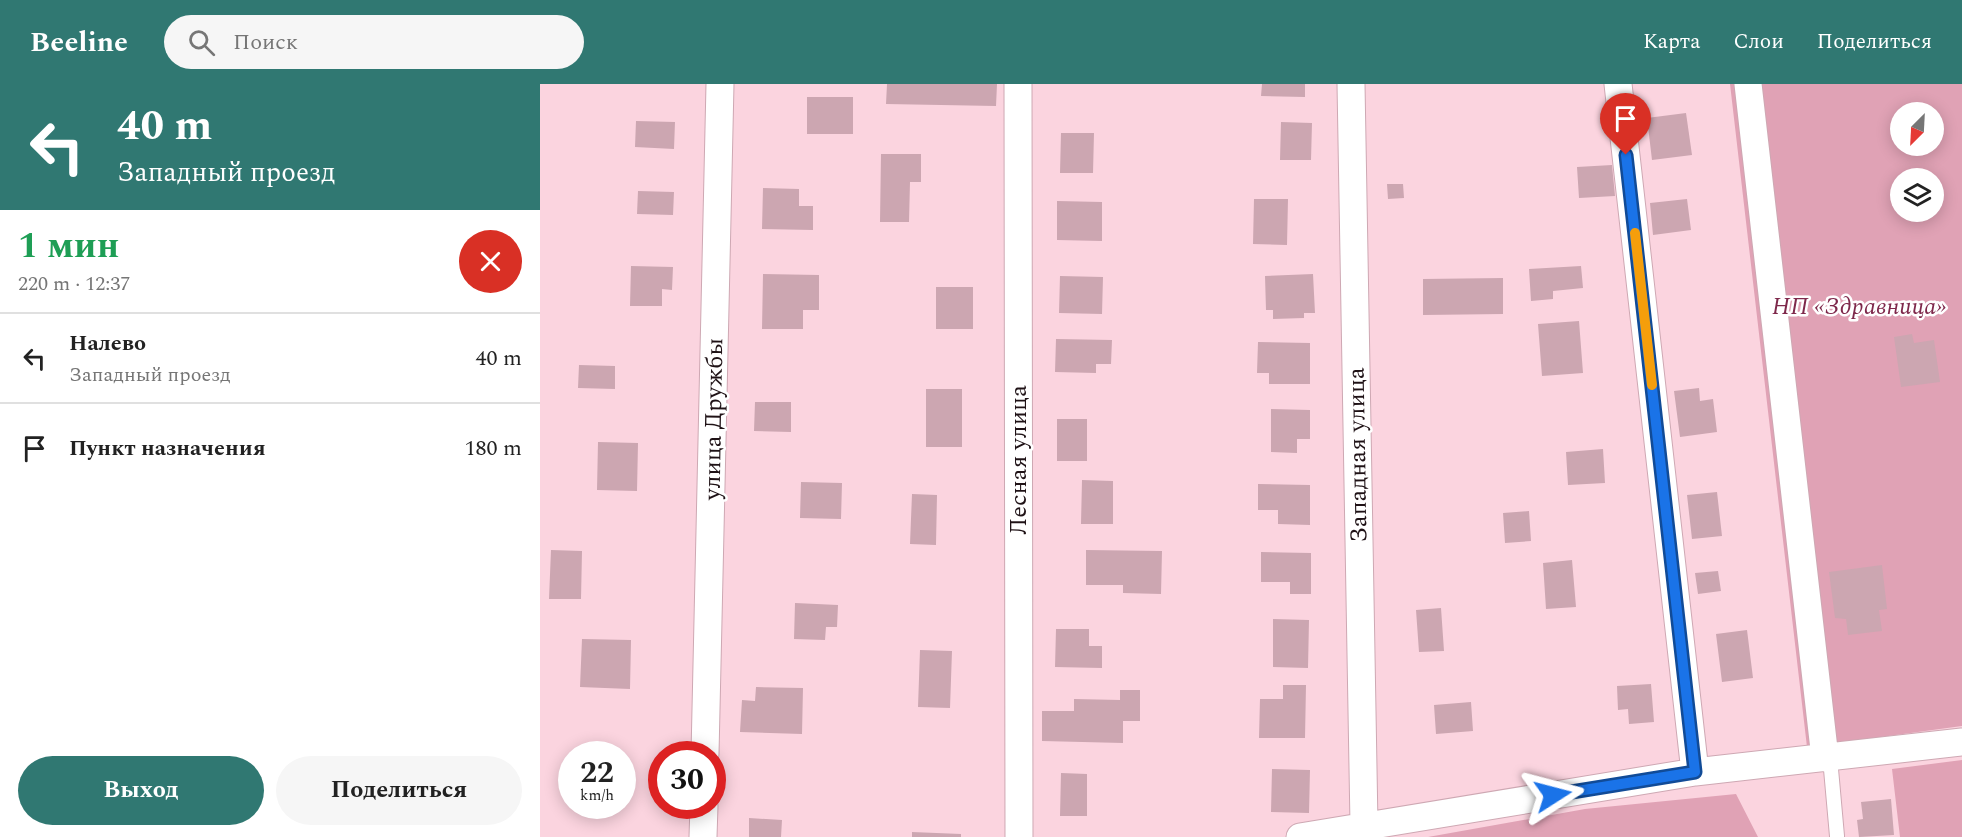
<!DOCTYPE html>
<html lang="ru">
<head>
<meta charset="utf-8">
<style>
  :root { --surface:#fff; --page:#f6f6f6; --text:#222; --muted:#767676; --line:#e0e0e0; --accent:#307872 }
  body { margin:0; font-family:Spectral,serif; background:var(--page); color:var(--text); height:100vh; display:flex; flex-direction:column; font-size:22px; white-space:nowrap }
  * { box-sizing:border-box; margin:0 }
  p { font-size:20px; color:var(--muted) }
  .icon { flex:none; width:33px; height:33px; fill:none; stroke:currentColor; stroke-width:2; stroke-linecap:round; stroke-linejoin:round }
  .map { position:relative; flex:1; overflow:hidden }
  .side { display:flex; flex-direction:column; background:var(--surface); width:540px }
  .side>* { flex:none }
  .hud { background:#307872; color:#fff; overflow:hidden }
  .needle { width:39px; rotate:204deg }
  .buttons { position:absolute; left:1350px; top:18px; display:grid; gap:12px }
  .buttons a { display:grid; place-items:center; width:54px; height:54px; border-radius:50%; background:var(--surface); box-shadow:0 3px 15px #0003; font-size:30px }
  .speed { position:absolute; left:18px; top:657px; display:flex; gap:12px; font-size:30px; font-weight:700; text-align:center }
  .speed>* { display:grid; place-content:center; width:78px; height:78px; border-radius:50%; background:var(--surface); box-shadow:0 3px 15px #0003; line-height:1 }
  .speed small { font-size:15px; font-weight:400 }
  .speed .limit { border:9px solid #d22; background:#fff; color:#111 }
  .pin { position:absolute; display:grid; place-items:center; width:51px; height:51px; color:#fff; margin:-62px -26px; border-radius:50% 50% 50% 0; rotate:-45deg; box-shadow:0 0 6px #0007 }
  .pin .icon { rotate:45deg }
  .me { position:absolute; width:66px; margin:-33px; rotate:81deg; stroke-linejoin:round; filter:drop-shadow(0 0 4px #0008) }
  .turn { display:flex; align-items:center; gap:21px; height:126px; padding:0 18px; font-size:27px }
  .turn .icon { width:78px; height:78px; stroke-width:2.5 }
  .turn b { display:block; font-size:42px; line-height:51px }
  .round { display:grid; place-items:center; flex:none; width:63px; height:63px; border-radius:32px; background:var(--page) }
  .overview { display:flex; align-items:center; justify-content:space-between; height:102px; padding:0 18px }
  h1 { font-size:36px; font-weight:700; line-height:45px; color:#1e9e55 }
  .primary-button { display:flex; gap:12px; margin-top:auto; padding:12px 18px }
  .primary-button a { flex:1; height:69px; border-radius:36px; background:var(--accent); color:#fff; font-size:24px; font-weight:700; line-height:69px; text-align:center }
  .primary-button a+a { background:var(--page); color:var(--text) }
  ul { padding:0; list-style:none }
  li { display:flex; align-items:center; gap:18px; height:90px; padding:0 18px; border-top:2px solid var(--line) }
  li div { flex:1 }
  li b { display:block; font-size:22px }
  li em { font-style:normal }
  header { display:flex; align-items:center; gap:36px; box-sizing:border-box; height:84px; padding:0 30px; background:var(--accent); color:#fff }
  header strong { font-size:28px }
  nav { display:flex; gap:33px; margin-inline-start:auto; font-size:21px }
  .search { width:420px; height:54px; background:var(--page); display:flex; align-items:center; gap:15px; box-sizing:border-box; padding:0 21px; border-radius:33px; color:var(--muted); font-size:22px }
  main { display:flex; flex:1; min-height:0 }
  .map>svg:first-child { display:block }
  .green { fill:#e0a2b5; fill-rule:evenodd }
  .building { fill:#cca6b1 }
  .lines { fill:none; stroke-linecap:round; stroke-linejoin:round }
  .lane-casing { stroke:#cea8b3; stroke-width:16 }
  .street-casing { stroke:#cea8b3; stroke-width:29 }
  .lane { stroke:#fff; stroke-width:14 }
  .street { stroke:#fff; stroke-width:27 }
  .route-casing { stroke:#114b97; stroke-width:15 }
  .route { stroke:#1a73e8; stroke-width:10 }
  .slow { stroke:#f59e0b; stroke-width:10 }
  .labels { text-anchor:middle; stroke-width:5; stroke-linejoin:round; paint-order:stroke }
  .park-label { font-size:24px; font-style:italic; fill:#7e284b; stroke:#fff }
  .street-label { font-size:24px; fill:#1f1216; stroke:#fff }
</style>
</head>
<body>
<header>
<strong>Beeline</strong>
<div class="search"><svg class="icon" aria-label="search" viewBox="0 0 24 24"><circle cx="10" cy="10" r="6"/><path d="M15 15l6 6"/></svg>Поиск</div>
<nav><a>Карта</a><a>Слои</a><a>Поделиться</a></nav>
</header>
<main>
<section class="side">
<div class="hud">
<div class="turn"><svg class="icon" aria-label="left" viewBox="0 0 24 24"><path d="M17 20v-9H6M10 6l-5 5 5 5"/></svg><div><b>40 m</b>Западный проезд</div></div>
</div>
<div class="overview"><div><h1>1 мин</h1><p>220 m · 12:37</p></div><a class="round" style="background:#d93025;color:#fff"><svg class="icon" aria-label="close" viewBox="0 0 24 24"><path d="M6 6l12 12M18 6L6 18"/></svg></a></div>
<ul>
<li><svg class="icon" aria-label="left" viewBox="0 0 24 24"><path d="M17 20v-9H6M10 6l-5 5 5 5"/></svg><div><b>Налево</b><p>Западный проезд</p></div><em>40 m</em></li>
<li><svg class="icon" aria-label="arrive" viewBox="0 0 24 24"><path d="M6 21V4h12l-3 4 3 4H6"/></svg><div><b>Пункт назначения</b></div><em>180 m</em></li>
</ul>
<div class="primary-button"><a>Выход</a><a>Поделиться</a></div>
</section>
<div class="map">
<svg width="1422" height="753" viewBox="0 0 1422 753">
  <rect width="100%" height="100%" fill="#fbd4df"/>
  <path class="green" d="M1190 0H1422V642L1267 663ZM1360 28H1394V62H1360ZM1360 94H1394V128H1360Z
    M1422 676V753H1360L1352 685Z
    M1196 710 1218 753H888L1045 725Z"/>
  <path class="building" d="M347 0H457L456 22 346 20Z
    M722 0H765V13L721 12Z
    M267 13H313V50H267Z
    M1146 29 1152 71 1112 76 1107 34Z
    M96 37 135 38 134 65 95 63Z
    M741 38 772 39 771 76H740Z
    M521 49H554L553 89H520Z
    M341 70H381V98H370L369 138H340Z
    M1072 81 1075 112 1039 114 1037 83Z
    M847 100H863L864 114 848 115Z
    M223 104 259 105V122H273V146L222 145Z
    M98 107 134 108 133 131 97 130Z
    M714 115H748L747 161 713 160Z
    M1147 115 1151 146 1113 151 1110 119Z
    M517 117 562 118V157L517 156Z
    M91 182 133 183 132 206 122 205V222H90Z
    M1041 182 1043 204 1013 207V215L991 217 989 185Z
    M223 190 279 191V226H263V245H222Z
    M773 190 775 229H764V234L733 235V226H726L725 192Z
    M520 192 563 193 562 230 519 229Z
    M963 194V230L883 231V195Z
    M396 203H433V245H396Z
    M1039 237 1043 289 1002 292 998 240Z
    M1372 250 1374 259 1394 256 1400 298 1361 303 1354 253Z
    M516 255 572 256 571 280H556V289L515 288Z
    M718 258 770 259V300H729V289H717Z
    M39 281 75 282V305L38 304Z
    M1159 304 1160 317 1173 315 1177 348 1140 353 1134 307Z
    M386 305H422V363H386Z
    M215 318H251V348L214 347Z
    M731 325 770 326V355H757V369L731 368Z
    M517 335H547V377H517Z
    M58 358 98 359 97 407 57 406Z
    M1063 365 1065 399 1028 401 1026 368Z
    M542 396 573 397V440H541Z
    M261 398 302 399 301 435 260 434Z
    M718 400 770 401V441L738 440V426H718Z
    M1177 408 1182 452 1152 455 1147 411Z
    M372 410 397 411 396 461 370 460Z
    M989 427 991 457 965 459 963 429Z
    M11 466 42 467 41 515H9Z
    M546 466 622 467 621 510 583 509V501H546Z
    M721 468 771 469V510H750V498H721Z
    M1032 476 1036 523 1006 525 1003 479Z
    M1342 481 1347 525 1339 526 1342 547 1308 551 1306 535 1295 534 1289 488Z
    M1178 487 1181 507 1158 510 1155 489Z
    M255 519 298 521 297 543H286L285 556 254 555Z
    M901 524 904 567 879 568 876 526Z
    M733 535 769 536 768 584 733 583Z
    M516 545H549V562H562V584L515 583Z
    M1207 546 1213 594 1182 598 1176 550Z
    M42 555 91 556 90 605 40 603Z
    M380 566 412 567 410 624 378 623Z
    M1111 600 1114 638 1089 640 1088 625 1078 626 1077 602Z
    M743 601H766L765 654H719L720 615H743Z
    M216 603 263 604 262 650 200 648 202 616 215 617Z
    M580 606H600V637H583V659L502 657V627H534V615L580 616Z
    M931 618 933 647 896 650 894 621Z
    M732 685 770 686 769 729 731 728Z
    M521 689 547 690V732H520Z
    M1351 715 1354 751 1319 753 1317 736 1323 735 1321 718Z
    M209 734 242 736 241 753H209Z
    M372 748 421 750V753H372Z"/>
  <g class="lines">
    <defs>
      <path id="lane" d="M1290 674 1297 752"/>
      <path id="street" d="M478 0 479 753
        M811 0 824 741
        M1078 0 1155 688
        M1208 0 1285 674
        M165 670 180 0
        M163 753 164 722
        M760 753 1155 688 1422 658"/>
    </defs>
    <use href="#lane" class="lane-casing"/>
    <use href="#street" class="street-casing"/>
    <use href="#lane" class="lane"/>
    <use href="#street" class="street"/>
  </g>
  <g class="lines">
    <defs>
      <path id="route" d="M1013 711 1155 688 1086 71"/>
    </defs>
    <use href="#route" class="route-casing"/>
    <use href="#route" class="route"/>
    <path class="slow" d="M1095 149 1112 301"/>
  </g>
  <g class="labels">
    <g class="park-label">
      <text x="1319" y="230">НП «Здравница»</text>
    </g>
    <g class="street-label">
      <text transform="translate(173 335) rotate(-89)" y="8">улица Дружбы</text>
      <text transform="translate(817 371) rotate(-91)" y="8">Западная улица</text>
      <text transform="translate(478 376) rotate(-90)" y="8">Лесная улица</text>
    </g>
  </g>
</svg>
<div class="buttons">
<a><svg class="needle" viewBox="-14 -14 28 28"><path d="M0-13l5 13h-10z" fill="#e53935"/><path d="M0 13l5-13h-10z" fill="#767676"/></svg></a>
<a><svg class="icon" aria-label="layers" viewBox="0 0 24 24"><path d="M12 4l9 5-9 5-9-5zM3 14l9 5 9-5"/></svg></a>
</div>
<div class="speed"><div>22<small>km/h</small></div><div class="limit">30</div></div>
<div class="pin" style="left:1086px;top:71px;background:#d93025"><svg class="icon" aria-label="arrive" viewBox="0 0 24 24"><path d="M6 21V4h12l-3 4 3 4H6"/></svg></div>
<svg class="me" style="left:1013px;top:711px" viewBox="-20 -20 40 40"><path d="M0-17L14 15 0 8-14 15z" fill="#1a73e8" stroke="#fff" stroke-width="4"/></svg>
</div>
</main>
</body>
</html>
